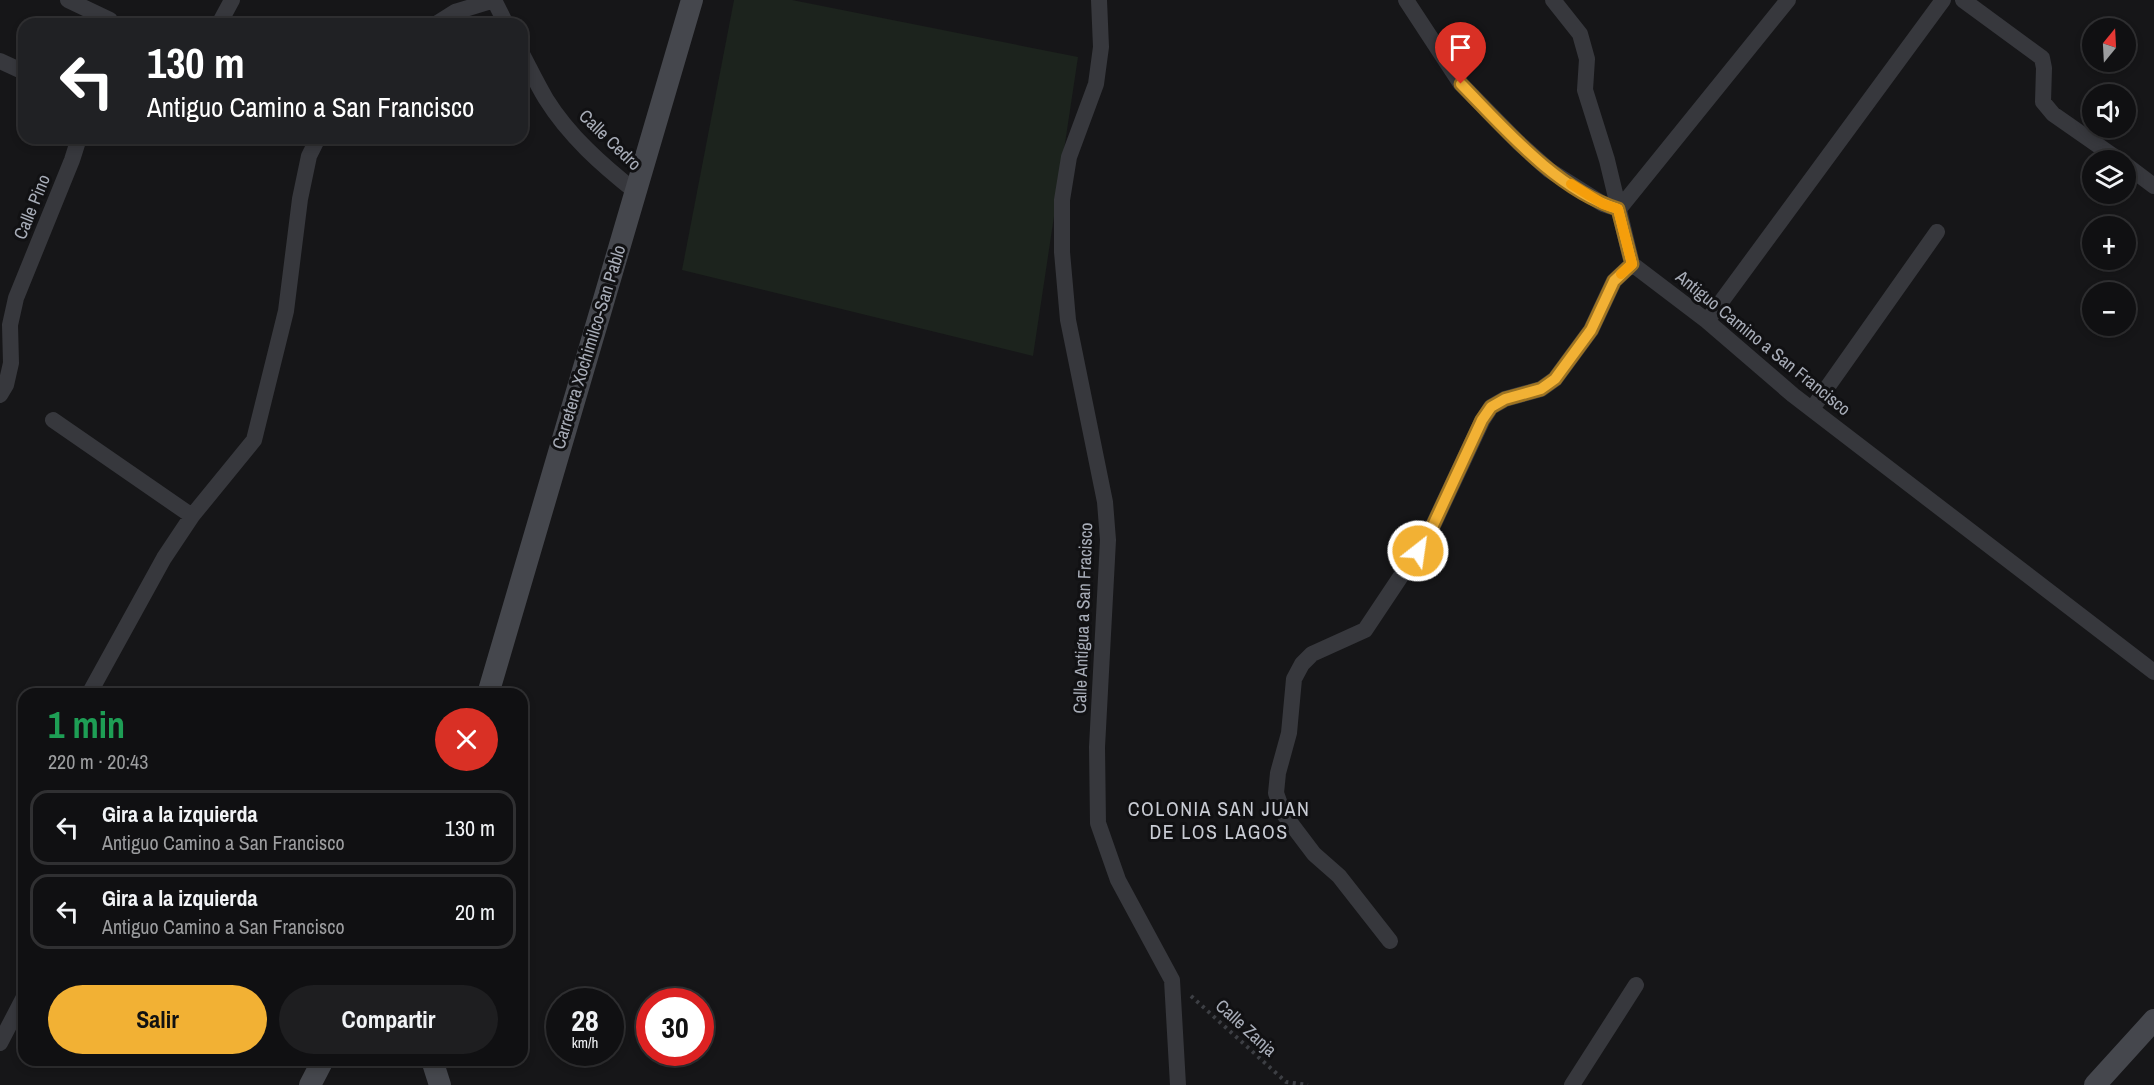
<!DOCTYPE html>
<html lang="es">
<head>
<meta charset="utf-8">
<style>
  :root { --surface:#101012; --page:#1e1e20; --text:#f1f3f6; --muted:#9c9d9f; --line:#303032; --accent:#f2b134 }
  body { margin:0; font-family:"Archivo Narrow",sans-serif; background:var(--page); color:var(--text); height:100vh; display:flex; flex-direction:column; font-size:22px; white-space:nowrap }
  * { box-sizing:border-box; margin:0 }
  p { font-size:20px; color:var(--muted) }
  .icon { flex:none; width:33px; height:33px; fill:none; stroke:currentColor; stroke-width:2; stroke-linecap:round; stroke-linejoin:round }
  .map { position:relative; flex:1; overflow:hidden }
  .side { position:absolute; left:18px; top:688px; width:510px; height:378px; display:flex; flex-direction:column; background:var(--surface); border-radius:18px; box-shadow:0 3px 9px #0003,0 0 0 2px var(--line) }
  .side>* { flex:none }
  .hud { position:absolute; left:18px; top:18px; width:510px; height:126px; border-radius:18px; box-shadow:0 3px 9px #0003,0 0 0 2px var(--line); background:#202124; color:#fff; overflow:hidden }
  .needle { width:39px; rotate:18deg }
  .controls { position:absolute; left:2082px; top:18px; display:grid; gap:12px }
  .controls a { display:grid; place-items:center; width:54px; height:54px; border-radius:50%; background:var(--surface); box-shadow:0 3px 9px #0003,0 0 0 2px var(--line); font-size:30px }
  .speed { position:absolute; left:546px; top:988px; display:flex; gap:12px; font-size:30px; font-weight:700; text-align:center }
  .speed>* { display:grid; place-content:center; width:78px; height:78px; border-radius:50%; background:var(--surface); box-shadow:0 3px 9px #0003,0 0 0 2px var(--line); line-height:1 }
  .speed small { font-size:15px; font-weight:400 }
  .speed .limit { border:9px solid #d22; background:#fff; color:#111 }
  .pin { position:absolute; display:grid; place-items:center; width:51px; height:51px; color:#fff; margin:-62px -26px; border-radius:50% 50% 50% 0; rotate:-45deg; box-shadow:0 0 6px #0007 }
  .pin .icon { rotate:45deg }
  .me { position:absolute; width:66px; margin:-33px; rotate:30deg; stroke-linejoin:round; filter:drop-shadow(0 0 4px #0008) }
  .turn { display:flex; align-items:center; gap:21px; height:126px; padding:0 30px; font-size:27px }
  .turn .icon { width:78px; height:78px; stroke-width:2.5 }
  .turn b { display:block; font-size:42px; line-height:51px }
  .round { display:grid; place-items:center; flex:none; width:63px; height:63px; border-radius:32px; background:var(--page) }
  .headline { display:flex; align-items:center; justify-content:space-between; height:102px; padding:0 30px }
  h1 { font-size:36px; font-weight:700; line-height:45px; color:#1e9e55 }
  .action { display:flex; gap:12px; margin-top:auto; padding:12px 30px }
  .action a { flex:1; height:69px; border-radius:36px; background:var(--accent); color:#111; font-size:24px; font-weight:700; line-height:69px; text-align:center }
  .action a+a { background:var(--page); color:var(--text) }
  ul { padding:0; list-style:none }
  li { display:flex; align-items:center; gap:18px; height:75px; margin:0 12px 9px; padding:0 18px; border:3px solid var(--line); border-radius:18px }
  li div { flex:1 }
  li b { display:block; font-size:22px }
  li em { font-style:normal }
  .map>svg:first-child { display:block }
  .green { fill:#1c231d }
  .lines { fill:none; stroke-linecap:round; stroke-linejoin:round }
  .path { stroke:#3d3f44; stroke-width:4; stroke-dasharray:3 4.5; stroke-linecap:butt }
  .street { stroke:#37383d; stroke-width:16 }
  .secondary { stroke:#45474d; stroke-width:22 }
  .route-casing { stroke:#9d7322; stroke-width:15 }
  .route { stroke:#f2b134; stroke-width:10 }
  .slow { stroke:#f59e0b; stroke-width:10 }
  .labels { text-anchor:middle; stroke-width:6; stroke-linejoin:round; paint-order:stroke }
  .street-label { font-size:18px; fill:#a8adb8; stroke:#111113 }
  .neighbourhood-label { font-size:20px; letter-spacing:1.5px; fill:#c9ccd4; stroke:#111113 }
</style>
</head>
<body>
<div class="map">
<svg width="2154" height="1085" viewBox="0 0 2154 1085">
  <rect width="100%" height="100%" fill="#161618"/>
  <path class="green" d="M734 0H792L1078 57 1033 356 682 270Z"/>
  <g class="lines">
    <path class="path" d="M1191 996 1286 1082 1308 1085"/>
    <path class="street" d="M68 0 110 20 112 24
      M494 0 506 24
      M1099 0 1101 47 1096 84 1069 157 1062 200V252L1068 320 1105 502 1108 540 1097 747 1098 823 1118 880 1172 980 1178 1085
      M1406 0 1461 84 1518 142 1549 170 1603 204 1619 209
      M1553 0 1580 34 1587 59 1585 90 1607 160 1632 264 1707 321 1793 395 2154 672
      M1963 0 2042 58 2044 68 2043 102 2053 114 2119 160
      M219 24 232 0
      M436 24 455 12 494 0
      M522 54C530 69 537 84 546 99 569 136 602 165 636 192
      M0 61 24 72
      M2126 165 2154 186
      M1619 209 1788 0
      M1707 321 1943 0
      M0 395 6 385 11 363 10 325 16 298 72 160 79 138
      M1812 409 1937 232
      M53 420 192 516
      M89 694 164 558 192 516 254 440 286 311 300 199 309 156 318 138
      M1390 941 1339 876 1314 854 1283 813 1276 793 1278 773 1289 733 1294 679 1302 664 1312 654 1365 630 1429 534 1482 421 1491 407 1505 399 1541 389 1555 379 1591 330 1614 281 1632 264
      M0 1043 24 997
      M1572 1085 1636 985"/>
    <path class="secondary" d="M488 694 692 0
      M432 1060 440 1085
      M310 1085 323 1060
      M2095 1085 2154 1020"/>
  </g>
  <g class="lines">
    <defs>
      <path id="route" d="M1418 551 1429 534 1482 420 1491 407 1505 399 1541 389 1555 379 1591 330 1614 281 1632 264 1618 209C1557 190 1505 129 1461 84"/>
    </defs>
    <use href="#route" class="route-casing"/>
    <use href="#route" class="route"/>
    <path class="slow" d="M1571 184 1603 204 1618 209 1632 264 1621 274"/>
  </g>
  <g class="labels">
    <g class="street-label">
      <text transform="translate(610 140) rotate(44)" y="6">Calle Cedro</text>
      <text transform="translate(32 207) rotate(-68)" y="6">Calle Pino</text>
      <text transform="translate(1763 343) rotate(39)" y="6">Antiguo Camino a San Francisco</text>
      <text transform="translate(589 347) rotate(-73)" y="6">Carretera Xochimilco-San Pablo</text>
      <text transform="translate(1083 618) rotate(-88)" y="6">Calle Antigua a San Fracisco</text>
      <text transform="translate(1246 1028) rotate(42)" y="6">Calle Zanja</text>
    </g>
    <g class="neighbourhood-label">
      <text x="1219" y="816">COLONIA SAN JUAN<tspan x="1219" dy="23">DE LOS LAGOS</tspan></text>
    </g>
  </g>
</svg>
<div class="controls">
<a><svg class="needle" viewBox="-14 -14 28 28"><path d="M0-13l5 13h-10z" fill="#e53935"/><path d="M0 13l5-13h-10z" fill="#9c9d9f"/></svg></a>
<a><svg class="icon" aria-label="sound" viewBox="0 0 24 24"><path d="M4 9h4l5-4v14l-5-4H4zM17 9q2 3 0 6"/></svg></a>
<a><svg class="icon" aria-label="layers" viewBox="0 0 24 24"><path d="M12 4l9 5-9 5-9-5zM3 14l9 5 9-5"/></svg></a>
<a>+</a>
<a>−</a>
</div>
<div class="speed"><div>28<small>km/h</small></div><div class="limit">30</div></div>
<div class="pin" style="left:1461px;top:84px;background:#d93025"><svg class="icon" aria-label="arrive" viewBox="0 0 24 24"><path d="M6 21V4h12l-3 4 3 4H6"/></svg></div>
<svg class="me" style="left:1418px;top:551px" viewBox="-20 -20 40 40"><circle r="17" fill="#f2b134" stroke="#fff" stroke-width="3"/><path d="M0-11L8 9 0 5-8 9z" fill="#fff"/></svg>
<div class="hud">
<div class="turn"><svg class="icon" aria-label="left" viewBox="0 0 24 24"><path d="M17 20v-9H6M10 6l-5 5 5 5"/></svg><div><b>130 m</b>Antiguo Camino a San Francisco</div></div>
</div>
<section class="side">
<div class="headline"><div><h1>1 min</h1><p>220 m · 20:43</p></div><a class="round" style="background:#d93025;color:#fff"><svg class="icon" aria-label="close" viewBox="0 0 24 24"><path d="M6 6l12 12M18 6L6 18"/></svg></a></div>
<ul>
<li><svg class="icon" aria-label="left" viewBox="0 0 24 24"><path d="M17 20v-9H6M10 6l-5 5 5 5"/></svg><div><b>Gira a la izquierda</b><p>Antiguo Camino a San Francisco</p></div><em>130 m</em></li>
<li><svg class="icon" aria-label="left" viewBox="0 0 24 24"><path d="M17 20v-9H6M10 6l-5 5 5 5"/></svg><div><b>Gira a la izquierda</b><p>Antiguo Camino a San Francisco</p></div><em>20 m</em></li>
</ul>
<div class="action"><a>Salir</a><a>Compartir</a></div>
</section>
</div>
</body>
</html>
